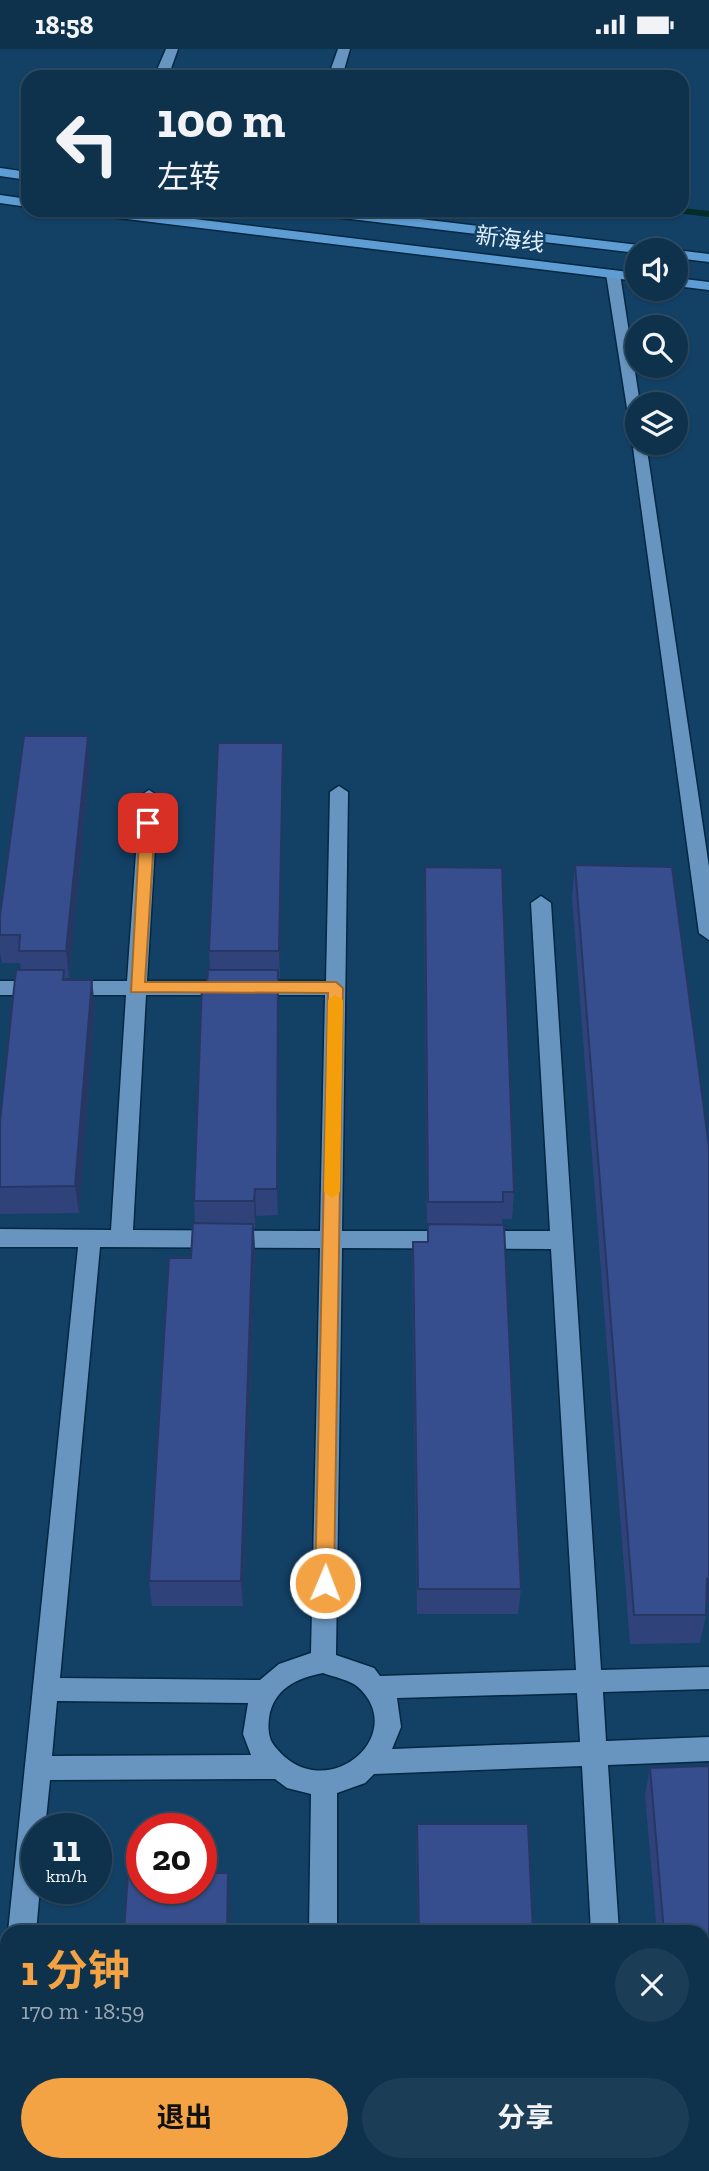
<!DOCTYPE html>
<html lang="zh">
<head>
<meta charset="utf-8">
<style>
  :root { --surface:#0e314c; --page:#1c3d56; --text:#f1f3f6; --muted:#9ba9b5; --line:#2e4c64; --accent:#f4a344 }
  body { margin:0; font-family:"Zilla Slab","Noto Sans SC",serif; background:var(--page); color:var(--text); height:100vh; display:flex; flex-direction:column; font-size:26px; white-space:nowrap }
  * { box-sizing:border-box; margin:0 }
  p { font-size:23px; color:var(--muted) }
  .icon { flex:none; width:38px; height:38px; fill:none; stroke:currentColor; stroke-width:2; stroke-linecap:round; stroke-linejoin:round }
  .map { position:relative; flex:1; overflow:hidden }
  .side { position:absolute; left:0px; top:1876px; width:710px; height:247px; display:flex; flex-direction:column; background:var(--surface); border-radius:21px 21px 0 0; box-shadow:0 2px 5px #0004,0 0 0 2px var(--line) }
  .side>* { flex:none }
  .banner { position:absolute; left:21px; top:21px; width:668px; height:147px; border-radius:21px; box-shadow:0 2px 5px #0004,0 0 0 2px var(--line); background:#0e314c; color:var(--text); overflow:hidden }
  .buttons { position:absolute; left:625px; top:189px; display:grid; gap:14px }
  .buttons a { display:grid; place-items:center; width:63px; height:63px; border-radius:50%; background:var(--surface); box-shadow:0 2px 5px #0004,0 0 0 2px var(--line); font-size:35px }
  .speed { position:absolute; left:21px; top:1764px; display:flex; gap:14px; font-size:35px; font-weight:700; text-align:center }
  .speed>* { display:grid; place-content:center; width:91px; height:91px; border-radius:50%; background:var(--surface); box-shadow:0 2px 5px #0004,0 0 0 2px var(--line); line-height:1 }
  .speed small { font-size:18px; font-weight:400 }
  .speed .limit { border:10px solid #d22; background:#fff; color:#111 }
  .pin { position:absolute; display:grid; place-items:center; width:60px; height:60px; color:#fff; margin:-30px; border-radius:14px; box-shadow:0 4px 10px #0006 }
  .me { position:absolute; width:77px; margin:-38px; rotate:1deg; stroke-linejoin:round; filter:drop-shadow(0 0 5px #0008) }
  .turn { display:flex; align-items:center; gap:24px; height:147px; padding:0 21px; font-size:32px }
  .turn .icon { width:91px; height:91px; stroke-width:2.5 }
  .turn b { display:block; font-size:49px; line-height:60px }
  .round { display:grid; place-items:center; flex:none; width:74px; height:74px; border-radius:37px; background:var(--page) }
  .head { display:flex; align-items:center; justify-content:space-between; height:119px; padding:0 21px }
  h1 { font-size:42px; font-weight:700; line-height:52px; color:var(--accent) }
  .cta { display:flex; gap:14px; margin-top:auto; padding:14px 21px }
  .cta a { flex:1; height:80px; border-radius:42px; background:var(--accent); color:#111; font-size:28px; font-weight:700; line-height:80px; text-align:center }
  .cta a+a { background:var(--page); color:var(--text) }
  .status { display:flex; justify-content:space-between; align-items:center; height:49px; padding:0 35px; background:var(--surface); direction:ltr }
  .status svg { height:19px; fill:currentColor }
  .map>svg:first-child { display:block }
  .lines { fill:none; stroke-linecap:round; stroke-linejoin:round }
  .stream { fill:#042c29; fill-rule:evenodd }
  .minor-casing { stroke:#042742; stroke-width:3 }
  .highway-casing { stroke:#042742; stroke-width:3 }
  .minor { fill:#6795bf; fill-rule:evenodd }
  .highway { fill:#5e9dd4; fill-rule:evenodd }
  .wall { fill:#2f437a }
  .shaded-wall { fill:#263763 }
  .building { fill:#374e8e; stroke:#263763; stroke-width:2 }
  .route { fill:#f4a344; stroke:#9f6a2c; stroke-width:2 }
  .slow { fill:#f59e0b }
  .labels { text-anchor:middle; stroke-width:5; stroke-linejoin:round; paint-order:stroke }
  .far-street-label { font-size:23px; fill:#e1effd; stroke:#134166 }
</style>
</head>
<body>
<div class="status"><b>18:58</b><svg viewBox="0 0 49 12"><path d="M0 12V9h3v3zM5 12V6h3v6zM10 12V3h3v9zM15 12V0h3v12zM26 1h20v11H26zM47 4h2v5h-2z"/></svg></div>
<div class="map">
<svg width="709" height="2122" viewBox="0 0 709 2122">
  <rect width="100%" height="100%" fill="#134166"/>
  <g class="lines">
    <path class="stream" d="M682 159 709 162V168L677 164 672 161H682Z"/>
    <defs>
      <path id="minor" d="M166 0H178L168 28H154Z
        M338 0H350L342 28H328Z
        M613 221 620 225 640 355H637V394H646L709 818V891L699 884 632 391 606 225Z
        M339 737 348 743 342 1182H550L531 854 541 847 551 854 601 1621 709 1618V1640L603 1643 606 1692 709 1688V1712L608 1716 619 1883H591L582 1717 374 1725 365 1734 337 1744V1883H309L311 1745 287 1739 275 1730 50 1731 45 1780H37V1839H40L36 1883H8L78 1198H0V1180L111 1181 126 946H0V932H127L140 747 149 741 158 747 147 932H326L330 743ZM146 946H325L320 1182 133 1181ZM100 1198 320 1199 311 1604 279 1615 260 1631 60 1629ZM342 1199 551 1200 576 1621 380 1627 374 1619 336 1606ZM323 1624C334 1628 350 1631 358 1638 412 1687 322 1762 273 1695 268 1688 268 1677 269 1669 273 1640 297 1629 323 1624ZM577 1644 580 1693 392 1700 401 1678 397 1649ZM57 1652 248 1654 243 1685 251 1706 52 1707Z
        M7 2021V2116H11L0 2121V2024Z
        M307 2116H335L336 2122H306Z
        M608 2116H636L637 2122H607Z"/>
      <path id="highway" d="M0 119 28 123V131L0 127Z
        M0 146 28 150V158L0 154Z
        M79 161H121L637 224V232L86 165Z
        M302 161H345L647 197 654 201H637V204L309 165Z
        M674 201H676L709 205V213L676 209Z
        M676 229 709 233V241L676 237Z"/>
    </defs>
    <use href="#minor" class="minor-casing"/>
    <use href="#highway" class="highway-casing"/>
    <use href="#minor" class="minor"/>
    <use href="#highway" class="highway"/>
  </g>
  <path class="wall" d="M90 715 69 929H65V931L95 958 79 1164 0 1165V1072L21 921 20 914H2L0 903V867Z
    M283 722 280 929H279L278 1166 256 1167 255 1179H254L255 1201 243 1557H152L149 1532 195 1174 194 1152 207 934 210 921 209 902Z
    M575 816 709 1098V1552L706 1555V1566L700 1594 630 1595 572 848Z
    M425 818 514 1143 512 1170H502V1176L521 1540 518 1565H417L412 1219 413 1193H428V1179H427L424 846Z
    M709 1717V2122H677V2116H704V1883H657L645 1746 650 1719Z
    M417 1775 533 1883H418L416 1798Z"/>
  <path class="shaded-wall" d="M88 687 90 715 69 929 66 902Z
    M283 694V722L280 929 279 902Z
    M278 921 279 949 278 1166 277 1140Z
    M92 931 95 958 79 1164 75 1137Z
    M255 1140 256 1167 255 1179 254 1152Z
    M253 1175 255 1201 243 1557 241 1532Z
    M709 1529V1552L702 1559 707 1530Z
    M228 1824 230 1847 229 1883H227Z"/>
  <path class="building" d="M24 687H88L66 902H19L20 886H0V867Z
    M218 694H283L279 902H209Z
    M575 816 672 818 709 1098V1529L707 1530 706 1566H634Z
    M425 818 502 819 514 1143H503V1153H428Z
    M16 921H64L63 931H92L75 1137 0 1138V1072Z
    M208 921H278L277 1140H255L254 1152H194L202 934H207Z
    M193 1174 253 1175 241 1532H149L169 1209H191Z
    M428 1175 504 1176 521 1540H418L413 1193H428Z
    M709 1717V2122H686L685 2116H704V1883H664L650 1719Z
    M417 1775H528L533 1883H419Z
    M128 1824H142V1839H201V1824H228L227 1883H124Z
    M110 2116H219V2122H110Z
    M422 2116H543V2122H422Z"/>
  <path class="route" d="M148 769 155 774 145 933H336L343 939 334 1534 331 1540H318L315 1534 328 944 131 943 140 774Z"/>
  <path class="slow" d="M335 946 343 951 340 1143 332 1149 324 1143 328 951Z"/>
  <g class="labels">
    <g class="far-street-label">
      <text transform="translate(510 190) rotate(7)" y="8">新海线</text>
    </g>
  </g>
</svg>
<div class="buttons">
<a><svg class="icon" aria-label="sound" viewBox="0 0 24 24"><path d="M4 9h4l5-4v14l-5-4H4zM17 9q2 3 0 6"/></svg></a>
<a><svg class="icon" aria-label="search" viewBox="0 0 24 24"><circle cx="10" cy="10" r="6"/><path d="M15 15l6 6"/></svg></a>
<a><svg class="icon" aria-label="layers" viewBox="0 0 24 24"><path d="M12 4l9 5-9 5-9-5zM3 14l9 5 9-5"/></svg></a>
</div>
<div class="speed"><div>11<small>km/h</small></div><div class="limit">20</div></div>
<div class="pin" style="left:148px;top:774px;background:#d93025"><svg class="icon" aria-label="arrive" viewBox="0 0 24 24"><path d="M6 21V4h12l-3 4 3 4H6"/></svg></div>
<svg class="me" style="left:325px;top:1534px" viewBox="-20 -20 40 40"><circle r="17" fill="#f4a344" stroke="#fff" stroke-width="3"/><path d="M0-11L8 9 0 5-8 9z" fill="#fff"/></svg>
<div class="banner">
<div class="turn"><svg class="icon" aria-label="left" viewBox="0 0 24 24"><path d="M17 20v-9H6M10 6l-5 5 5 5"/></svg><div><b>100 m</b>左转</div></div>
</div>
<section class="side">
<div class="head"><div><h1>1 分钟</h1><p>170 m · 18:59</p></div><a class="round"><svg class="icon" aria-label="close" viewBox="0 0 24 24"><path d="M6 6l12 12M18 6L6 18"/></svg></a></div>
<div class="cta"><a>退出</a><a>分享</a></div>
</section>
</div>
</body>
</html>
